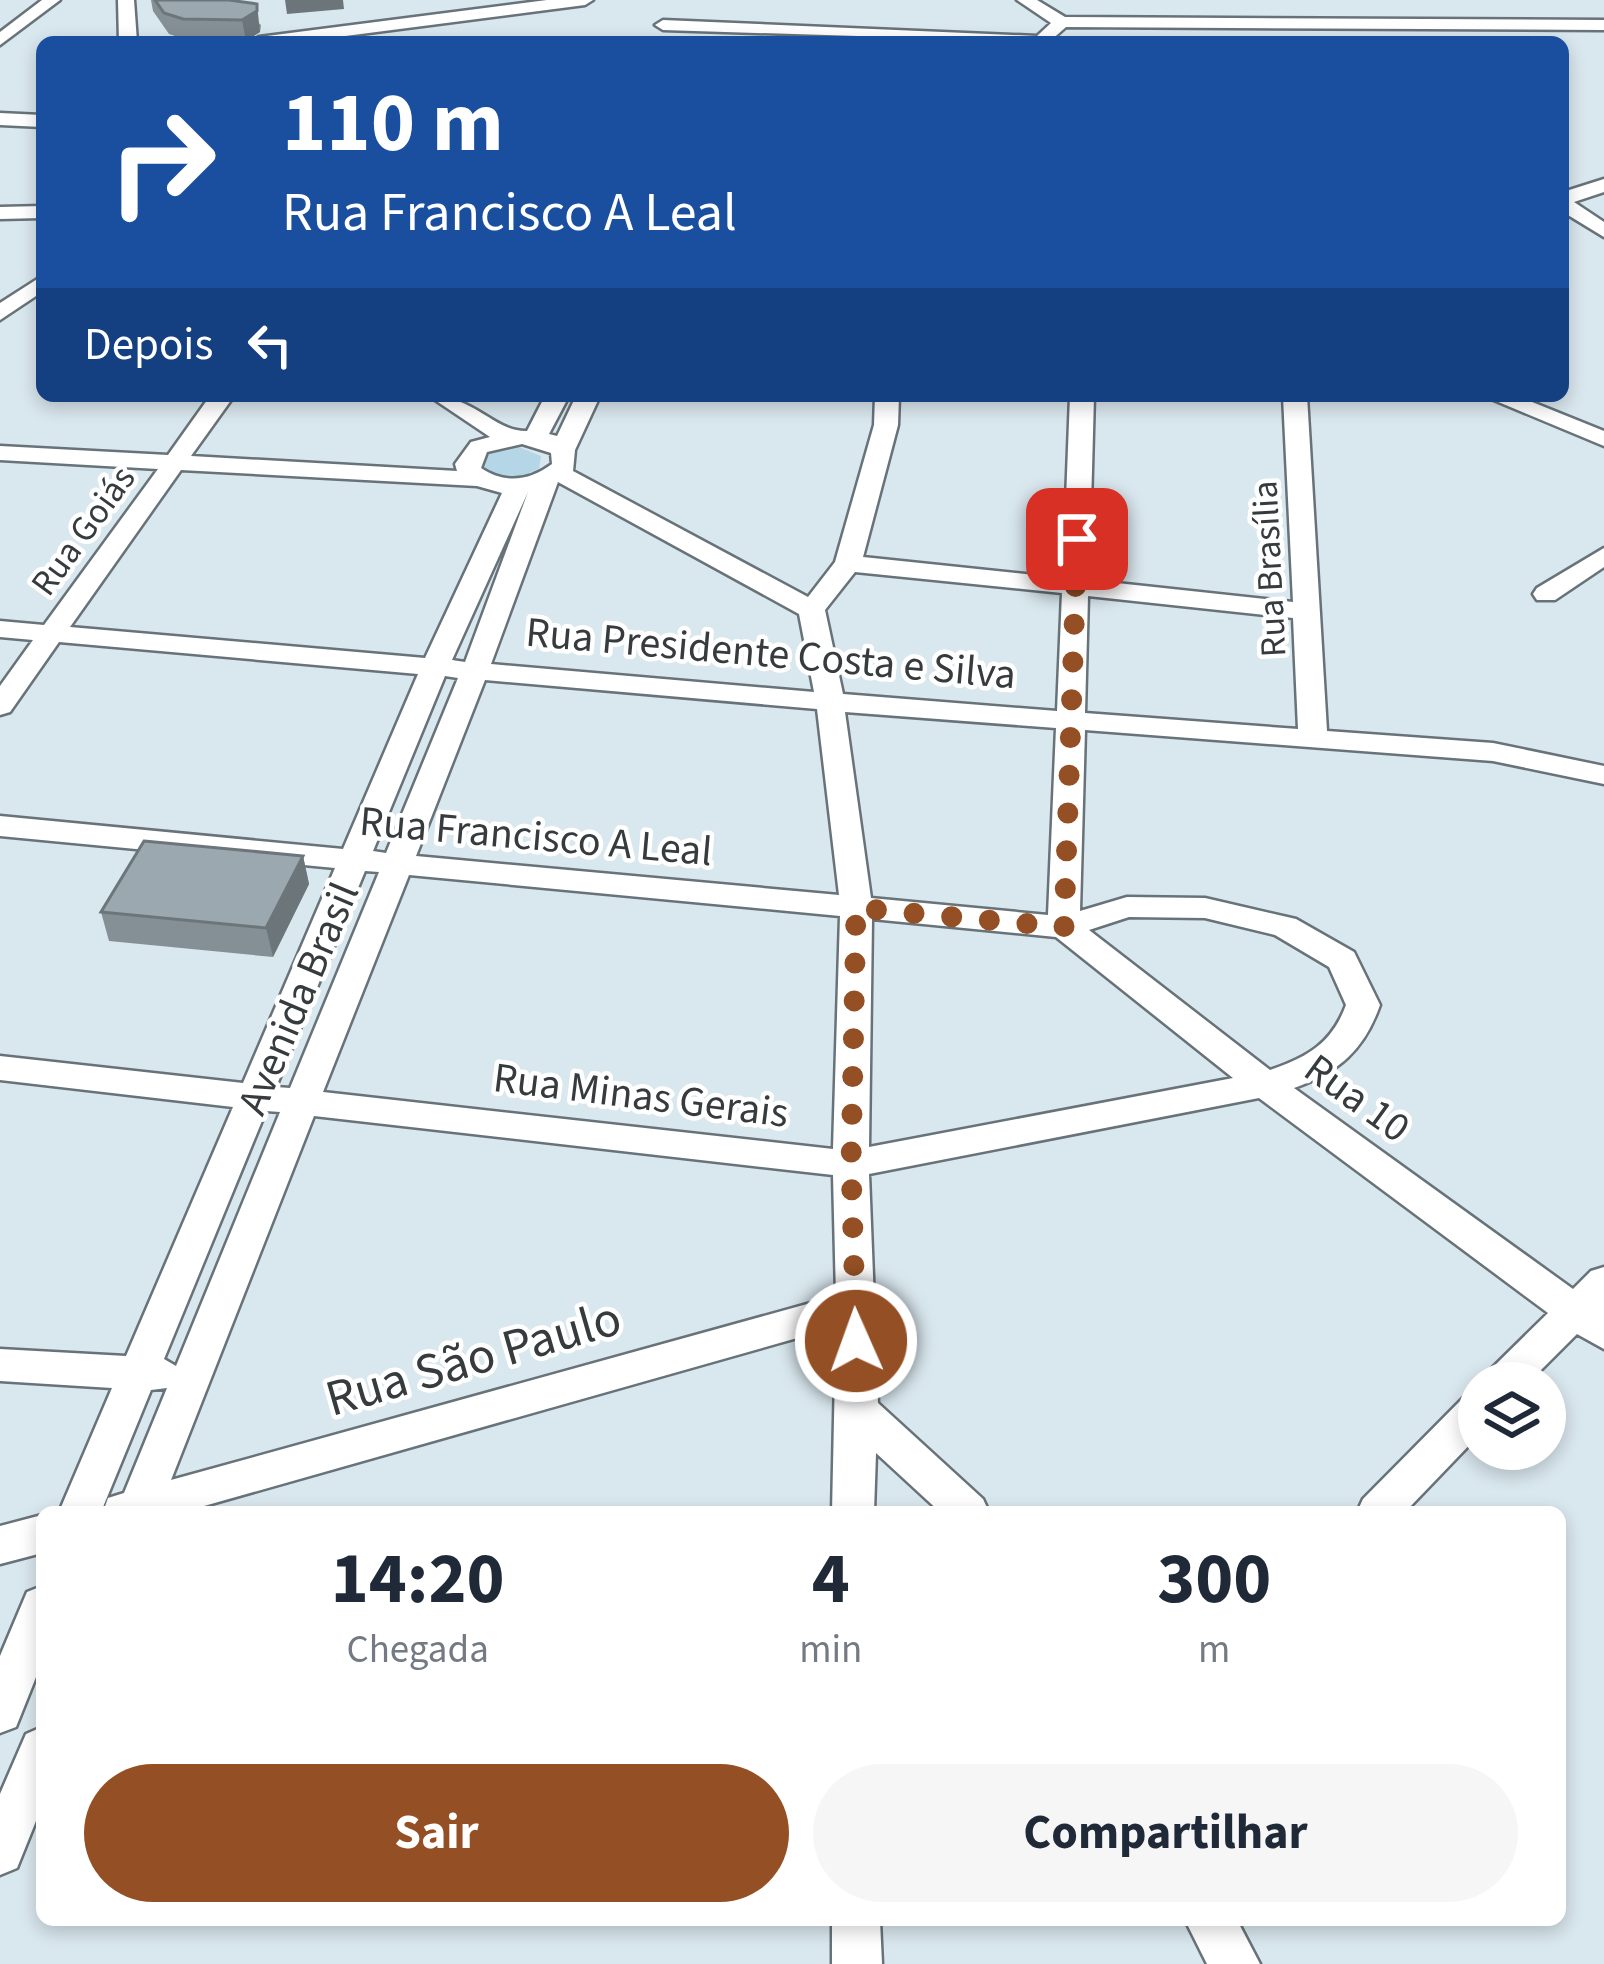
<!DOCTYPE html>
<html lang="pt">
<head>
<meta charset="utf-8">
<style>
  :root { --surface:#fff; --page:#f6f6f7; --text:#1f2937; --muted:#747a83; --accent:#945024 }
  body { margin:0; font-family:"Source Sans 3",sans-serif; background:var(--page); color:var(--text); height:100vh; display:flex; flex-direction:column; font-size:45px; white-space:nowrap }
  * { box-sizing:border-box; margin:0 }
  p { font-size:39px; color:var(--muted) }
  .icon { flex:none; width:66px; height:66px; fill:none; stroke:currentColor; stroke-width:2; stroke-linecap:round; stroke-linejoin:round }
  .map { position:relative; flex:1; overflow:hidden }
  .drawer { position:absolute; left:36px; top:1506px; width:1530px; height:420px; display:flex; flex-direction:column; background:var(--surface); border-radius:18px; box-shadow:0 6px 18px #0003 }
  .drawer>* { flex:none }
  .banner { position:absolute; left:36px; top:36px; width:1533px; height:366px; border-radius:18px; box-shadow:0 6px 18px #0003; background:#1a4fa0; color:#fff; overflow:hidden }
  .fabs { position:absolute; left:1458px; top:1362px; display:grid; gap:24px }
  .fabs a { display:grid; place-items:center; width:108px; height:108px; border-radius:50%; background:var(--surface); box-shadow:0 6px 18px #0003; font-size:60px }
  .pin { position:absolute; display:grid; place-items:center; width:102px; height:102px; color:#fff; margin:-51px; border-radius:24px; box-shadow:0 6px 18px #0006 }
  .me { position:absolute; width:132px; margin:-66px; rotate:358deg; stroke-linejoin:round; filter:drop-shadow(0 0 9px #0008) }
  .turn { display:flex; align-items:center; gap:42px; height:252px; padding:0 48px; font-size:54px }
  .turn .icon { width:156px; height:156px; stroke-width:2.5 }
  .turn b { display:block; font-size:84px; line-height:102px }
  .then { display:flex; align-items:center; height:114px; padding:0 48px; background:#0003; gap:24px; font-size:45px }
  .eta { display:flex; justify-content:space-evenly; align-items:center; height:204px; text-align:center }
  .eta b { font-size:72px; font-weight:700; line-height:84px }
  .cta { display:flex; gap:24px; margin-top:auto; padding:24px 48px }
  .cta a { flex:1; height:138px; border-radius:72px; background:var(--accent); color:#fff; font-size:48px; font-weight:700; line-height:138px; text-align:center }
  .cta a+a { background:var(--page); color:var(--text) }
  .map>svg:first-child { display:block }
  .green { fill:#b5d6e7 }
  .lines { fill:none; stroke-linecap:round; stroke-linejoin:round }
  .minor-casing { stroke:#677379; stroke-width:5 }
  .minor { fill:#fff; fill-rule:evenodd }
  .wall { fill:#859096 }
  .shaded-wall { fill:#6c767a }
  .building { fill:#9ba8af; stroke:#6c767a; stroke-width:3 }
  .route { stroke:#945024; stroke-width:21; stroke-dasharray:0 37.8 }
  .labels { text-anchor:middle; stroke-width:9; stroke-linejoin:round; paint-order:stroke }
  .far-street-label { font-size:36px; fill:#363b3e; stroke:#fff }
  .street-label { font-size:42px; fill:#363b3e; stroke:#fff }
  .near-street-label { font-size:51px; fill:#363b3e; stroke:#fff }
</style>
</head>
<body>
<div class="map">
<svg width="1604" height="1964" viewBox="0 0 1604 1964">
  <rect width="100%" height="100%" fill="#d9e7ee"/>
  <path class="green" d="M514 445 541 456 539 468C517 481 498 482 476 468L487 447Z"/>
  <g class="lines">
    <defs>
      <path id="minor" d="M42 0H60L0 45V32Z
        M118 0H134L137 42H119Z
        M547 0H593L585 5 299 42H250L259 37Z
        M1017 0H1037L1065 17 1604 20V30L1066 27 1049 42 663 30 655 25 663 20 1037 36 1051 23Z
        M0 113 42 115V127L0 125Z
        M1604 179V192L1574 202 1604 222V237L1563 212V192Z
        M42 206V218L0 219V207Z
        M42 276V292L0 320V303Z
        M210 396H234L191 456 457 471 455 464 471 442 490 437 429 396C476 396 494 432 527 431L545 396H569L549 434 557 436 576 396H600L575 450 573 471 808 597 835 562 874 425 875 396H899L898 425 863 557 1063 578 1070 396H1094L1089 580 1293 602 1283 396H1307L1327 731 1493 743 1604 766V784L1493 761 1085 730 1080 911 1127 897 1205 898 1296 919 1354 952 1380 1005C1364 1050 1339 1072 1294 1088L1573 1289 1591 1271 1604 1267V1349L1577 1334 1528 1383H1483L1489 1371 1548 1313 1259 1098 869 1174 878 1403 983 1499 989 1512H940L876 1453 874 1512H832L836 1327 183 1512H103L108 1498 124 1493 167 1388 151 1390 101 1512H59L112 1388 0 1381V1349L126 1356 233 1107 0 1080V1056L243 1083 335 868 0 836V816L343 849 418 674 59 642 10 712 0 715V686L33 640 0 637V621L44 625 158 469 0 460V446L168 455ZM522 444 551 453 552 464C529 481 505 484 481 468L487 452ZM181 470 477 486 502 493 425 658 70 627ZM558 482 799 614 814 692 491 664ZM528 492 465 662 452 660ZM855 572 1062 593 1057 711 843 694 825 610ZM1088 596 1293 618 1298 729 1085 713ZM445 676 458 678 386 853 373 851ZM485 680 817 709 839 895 416 856ZM845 712 1056 728 1048 915 871 898ZM365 871 379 872 290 1088 276 1087ZM409 875 840 916 833 1149 323 1092ZM1129 917 1205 918 1275 935 1329 967 1346 1005C1332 1043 1308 1057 1270 1070L1089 930ZM872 919 1056 937 1233 1078 869 1147ZM266 1111 280 1112 176 1366 164 1359ZM314 1116 833 1175 836 1296 171 1480Z
        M1484 396H1517L1604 431V446Z
        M1604 548V567L1555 600H1537L1533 594 1537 588Z
        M1479 1391V1435L1405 1512H1357L1363 1499 1465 1396Z
        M42 1515V1553L0 1564V1526Z
        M42 1586V1662L16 1727 0 1733V1656L27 1592Z
        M42 1727V1806L17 1868 0 1875V1794L26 1734Z
        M832 1920H880L882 1964H832Z
        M1185 1920H1237L1260 1964H1207Z"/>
    </defs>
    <use href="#minor" class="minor-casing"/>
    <use href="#minor" class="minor"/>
  </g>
  <path class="wall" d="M151 0H229L261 25 260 32 246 41 187 40 169 34 153 11Z
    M303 856 309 884 273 957 109 941 101 912Z"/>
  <path class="shaded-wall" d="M285 0H343L344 9 287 14Z
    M257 4 260 32 246 41 242 20Z
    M303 856 309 884 273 957 266 928Z"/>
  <path class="building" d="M155 0H229L257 4V11L242 20 183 19 164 13Z
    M144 841 303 856 266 928 101 912Z"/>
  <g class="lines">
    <path class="route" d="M856 1341 851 1164 856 908 1064 927 1077 539"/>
  </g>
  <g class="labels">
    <g class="far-street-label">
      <text transform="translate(82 530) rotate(-54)" y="13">Rua Goiás</text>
      <text transform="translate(1268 569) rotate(-93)" y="13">Rua Brasília</text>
    </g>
    <g class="street-label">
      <text transform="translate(771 652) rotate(5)" y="15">Rua Presidente Costa e Silva</text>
      <text transform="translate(536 835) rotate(5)" y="15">Rua Francisco A Leal</text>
      <text transform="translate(297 998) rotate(-67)" y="15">Avenida Brasil</text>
      <text transform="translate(641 1094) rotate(7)" y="15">Rua Minas Gerais</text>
      <text transform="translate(1358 1097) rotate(36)" y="15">Rua 10</text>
    </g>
    <g class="near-street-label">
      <text transform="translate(473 1357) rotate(-16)" y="18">Rua São Paulo</text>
    </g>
  </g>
</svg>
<div class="fabs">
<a><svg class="icon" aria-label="layers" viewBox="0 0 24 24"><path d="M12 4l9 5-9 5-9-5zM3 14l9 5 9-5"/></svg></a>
</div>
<div class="pin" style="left:1077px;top:539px;background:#d93025"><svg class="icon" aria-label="arrive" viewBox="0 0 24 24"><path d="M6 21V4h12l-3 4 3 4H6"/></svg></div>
<svg class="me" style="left:856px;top:1341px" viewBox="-20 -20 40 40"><circle r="17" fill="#945024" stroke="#fff" stroke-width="3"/><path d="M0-11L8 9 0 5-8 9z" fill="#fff"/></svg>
<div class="banner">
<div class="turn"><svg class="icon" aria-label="right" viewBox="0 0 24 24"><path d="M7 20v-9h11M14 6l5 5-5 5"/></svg><div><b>110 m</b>Rua Francisco A Leal</div></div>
<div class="then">Depois<svg class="icon" aria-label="left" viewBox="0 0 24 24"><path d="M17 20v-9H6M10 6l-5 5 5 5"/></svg></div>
</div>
<section class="drawer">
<div class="eta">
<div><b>14:20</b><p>Chegada</p></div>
<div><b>4</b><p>min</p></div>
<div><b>300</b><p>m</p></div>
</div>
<div class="cta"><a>Sair</a><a>Compartilhar</a></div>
</section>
</div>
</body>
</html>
